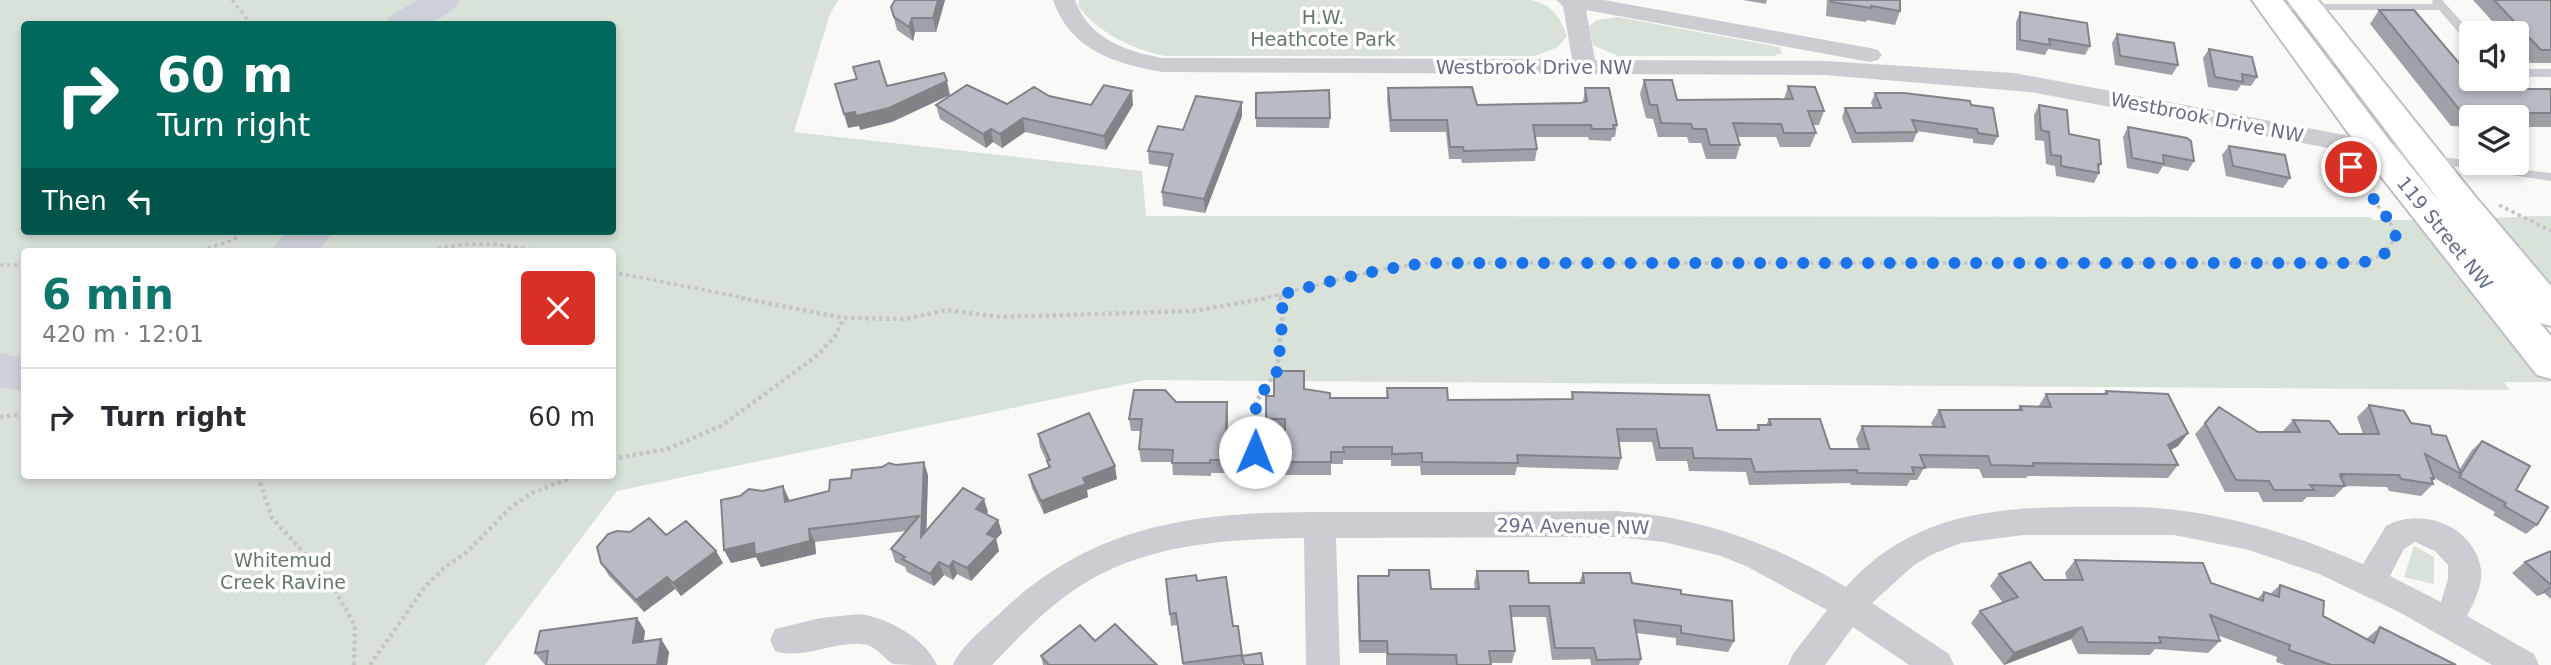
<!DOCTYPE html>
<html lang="en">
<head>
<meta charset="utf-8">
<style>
  :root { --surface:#fff; --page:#f2f2f3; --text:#2b2b33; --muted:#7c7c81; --line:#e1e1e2; --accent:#0f766e }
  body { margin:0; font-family:"DejaVu Sans",sans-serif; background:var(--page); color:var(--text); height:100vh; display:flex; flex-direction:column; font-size:26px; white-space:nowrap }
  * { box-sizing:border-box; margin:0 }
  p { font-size:23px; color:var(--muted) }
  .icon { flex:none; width:38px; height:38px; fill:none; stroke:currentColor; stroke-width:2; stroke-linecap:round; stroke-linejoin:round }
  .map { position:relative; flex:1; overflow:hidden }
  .sheet { position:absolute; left:21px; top:248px; width:595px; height:231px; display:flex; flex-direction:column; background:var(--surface); border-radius:7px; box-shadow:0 4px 10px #0003 }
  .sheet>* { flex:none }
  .banner { position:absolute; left:21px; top:21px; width:595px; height:214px; border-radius:7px; box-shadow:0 4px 10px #0003; background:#00695c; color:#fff; overflow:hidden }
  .tools { position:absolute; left:2459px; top:21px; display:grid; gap:14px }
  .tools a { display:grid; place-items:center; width:70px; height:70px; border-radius:7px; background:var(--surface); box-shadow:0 4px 10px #0003; font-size:35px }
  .pin { position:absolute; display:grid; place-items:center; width:60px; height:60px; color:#fff; margin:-30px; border:4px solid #fff; border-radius:50%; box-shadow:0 2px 7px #0007 }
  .me { position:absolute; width:77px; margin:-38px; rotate:1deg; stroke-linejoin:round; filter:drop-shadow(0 0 5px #0008) }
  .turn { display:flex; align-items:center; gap:24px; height:147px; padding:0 21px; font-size:32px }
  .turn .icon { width:91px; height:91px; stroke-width:2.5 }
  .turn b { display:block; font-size:49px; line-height:60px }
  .then { display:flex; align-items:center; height:66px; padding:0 21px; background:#0003; gap:14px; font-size:26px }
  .round { display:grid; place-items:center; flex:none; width:74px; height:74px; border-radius:7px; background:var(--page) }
  .head { display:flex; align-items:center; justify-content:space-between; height:119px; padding:0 21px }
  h1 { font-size:42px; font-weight:800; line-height:52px; color:var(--accent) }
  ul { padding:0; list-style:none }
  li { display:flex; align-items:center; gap:21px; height:98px; padding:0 21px; border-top:2px solid var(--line) }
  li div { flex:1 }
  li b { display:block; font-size:26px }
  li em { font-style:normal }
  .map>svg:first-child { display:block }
  .green { fill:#d9e2d8; fill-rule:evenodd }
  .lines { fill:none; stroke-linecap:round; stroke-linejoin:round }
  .river { fill:#ccd0d8; fill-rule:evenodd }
  .secondary-casing { stroke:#bebfc6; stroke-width:4 }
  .path-far1 { stroke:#c5c5c8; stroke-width:3.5; stroke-dasharray:3.5 3.5; stroke-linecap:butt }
  .path { stroke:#c5c5c8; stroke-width:4.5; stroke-dasharray:3.5 3.5; stroke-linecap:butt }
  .lane { fill:#cccdd2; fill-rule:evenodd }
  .street { fill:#cccdd2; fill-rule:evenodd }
  .secondary { fill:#fff; fill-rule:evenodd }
  .wall { fill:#9fa1a9 }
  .shaded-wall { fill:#828389 }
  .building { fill:#b9bbc4; stroke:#828389; stroke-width:2 }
  .route { stroke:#1a73e8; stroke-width:12; stroke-dasharray:0 21.6 }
  .labels { text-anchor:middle; stroke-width:7; stroke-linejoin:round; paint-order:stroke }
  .park-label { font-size:19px; fill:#637a66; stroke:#fff }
  .street-label { font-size:19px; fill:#676e89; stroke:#fff }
</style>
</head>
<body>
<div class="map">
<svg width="2551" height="665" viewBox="0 0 2551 665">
  <rect width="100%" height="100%" fill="#f9f9f7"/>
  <path class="green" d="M0 0H838L830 14 794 132 1142 171 1146 216 2371 217 2373 220H2419L2550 382H2504L2510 390 1145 380 617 491 485 665H0ZM24 24H612V231H24ZM24 252H612V476H24Z
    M1079 0H1530C1552 5 1559 15 1567 36L1558 47 1535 56H1165C1132 49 1100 34 1078 6Z
    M1618 17 1779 47 1782 53 1774 56H1618L1593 45 1589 26 1597 20Z
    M2535 216H2551V291L2492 218Z
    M2414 546 2434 557V584L2404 577Z"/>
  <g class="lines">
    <path class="river" d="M418 0H460C442 27 415 24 386 24L390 16Z
      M287 231H334L317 252H270Z
      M0 353 24 358V392L0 387Z"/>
    <defs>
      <path id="secondary" d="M2252 0H2283L2389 140 2441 203 2287 0H2318L2474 195 2551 286V326L2540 323 2551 336V379L2537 375 2365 156Z"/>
    </defs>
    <use href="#secondary" class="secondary-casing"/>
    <path class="path-far1" d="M232 0 251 24
      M2499 205 2551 231
      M194 252 234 240 243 231
      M424 252C463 241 500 242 539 252
      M0 265H24
      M612 272 750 299
      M1280 295 1281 299
      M1261 299 1382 269 1427 263H2361L2383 255 2396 237 2390 222 2352 171 2353 163"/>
    <path class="path" d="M741 298 844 318 906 319 946 310 1001 317 1193 311 1268 298
      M0 417 24 414
      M612 459 667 449 721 426 818 355 835 336 844 318
      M1276 474 1255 452 1256 402 1277 370 1283 312 1280 298
      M258 476 272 518 329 580 355 625 354 665
      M370 665 424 588 445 567 467 552 509 509 530 494 575 476"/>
    <path class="lane" d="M2432 0H2442L2472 33 2471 43 2467 42 2439 10H2273L2267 7 2273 4H2433Z
      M2516 69H2551V77H2516Z
      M2430 155 2471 161V163L2551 173V181L2426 162 2424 159Z"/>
    <path class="street" d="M1053 0H1075C1089 39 1125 51 1163 58L1572 59 1563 6 1556 0H1604L1870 48 1878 50 1882 55 1878 60 1870 62 1586 10 1595 60 1825 61 2014 73 2425 150 2434 152 2438 158 2434 164 2425 166 2030 92 1825 75 1163 72C1115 64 1070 50 1053 0Z
      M2138 507C2217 510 2291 533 2363 564L2386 526C2422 506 2474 526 2481 569 2483 585 2474 602 2467 616L2534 654 2539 665H2492L2399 612 2319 574 2249 550 2174 535H2024L1961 543 1933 554 1914 565 1872 603 1949 654 1954 665H1909L1853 627 1825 665H1788L1793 654 1827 610 1746 566 1721 556 1664 542 1617 537 1336 538 1340 665H1306L1304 538C1228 539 1147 543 1080 586 1047 607 1019 637 992 665H953C962 645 983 629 999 614 1112 505 1237 512 1383 512 1461 512 1539 512 1617 511 1700 517 1775 544 1846 587 1923 499 2031 507 2138 507ZM2415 542 2435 551 2448 565V579L2441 602 2390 576 2404 549Z
      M860 614C888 618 925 638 937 665 925 665 903 665 893 664 882 657 876 645 861 644 833 642 802 660 775 651L770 640 775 629 821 618Z"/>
    <use href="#secondary" class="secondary"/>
  </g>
  <path class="wall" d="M895 0H945L936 32H915L913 41 897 30 891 7Z
    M1743 0H1767L1766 4Z
    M1827 0H1900V11L1895 25 1867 20 1866 22 1826 16Z
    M2473 0H2551V63H2530L2516 48V33H2503Z
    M2379 10 2481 89H2551V127H2516V117H2471V127L2451 126 2370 24Z
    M2020 12 2090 46 2085 55 2048 49 2045 55 2016 50V22Z
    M2117 34 2178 65 2172 75 2115 65 2112 43Z
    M2209 49 2257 77 2251 86 2241 85 2237 91 2208 87 2203 58Z
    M1644 80 1677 100 1784 99 1788 86 1824 111 1819 125H1813L1816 133 1810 147H1780L1776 137H1738L1740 145 1736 159H1706L1701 143H1689L1687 137H1658L1653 119 1646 118 1640 94Z
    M1388 88 1477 105 1583 102 1585 88 1617 125 1615 137H1612L1611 141 1589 140 1588 137H1535L1537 149 1535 161 1462 163 1461 159H1449L1446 132H1390L1387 100Z
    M1256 93 1330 118 1329 128 1256 127Z
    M1875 93 1971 105 1998 136 1993 145 1973 143V139L1916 131 1917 132 1913 142 1852 143 1842 118 1845 108H1873L1871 103Z
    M1049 96 1091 105H1133L1106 150 1025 132 1002 148 993 142 986 148 940 119 936 105 1007 104Z
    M1242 102V116L1205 213 1163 206 1162 192 1169 167 1149 164 1148 151 1183 130Z
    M2039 105 2101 164 2099 168V173L2094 183 2056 176 2055 166 2046 164 2044 141 2035 140 2034 115Z
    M2128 127 2194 161 2188 171 2163 166 2158 174 2127 168 2123 137Z
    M2229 146 2290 178 2283 188 2226 176 2222 155Z
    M1387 388 1448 400 1571 399 1572 392 1717 430H1756L1758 425H1766L1769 419 1830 449H1859L1856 439 1862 426 1933 427 1931 423 1939 410H2017L2020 406 2038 407 2046 394H2103L2106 391 2188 433 2178 446 2171 450 2178 465 2168 478 2028 476 2026 478H1983L1979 469 1924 468 1917 480H1910L1907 486 1851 485 1850 483 1749 485 1746 472 1689 471 1687 461H1656L1652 442H1619L1621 458 1618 470 1517 467 1515 475H1421L1420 466H1391V460H1343V464H1331V475H1285L1284 431H1266V396H1274L1304 389 1330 398H1386Z
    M1176 402 1228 415 1226 473H1211V476L1173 475 1172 462H1141L1139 449 1141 431H1131L1129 419Z
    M2369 405 2411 423 2432 434 2459 470 2472 450 2482 441 2516 490 2537 525 2526 534 2493 515 2495 512 2449 486 2451 483 2448 486 2433 477 2434 479 2432 481 2433 484 2421 496 2389 491 2387 487 2345 486 2334 497H2307L2302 502H2263L2258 492H2225L2195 434 2205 423 2258 432H2282L2293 420 2339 434H2363L2357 417Z
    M1038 434 1117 479 1087 490 1088 497 1044 514 1032 488 1029 475 1048 467 1047 462 1040 447Z
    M928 475 926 531 988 512 986 514 998 520 1002 533 996 539 999 551 971 581 957 574 953 580 944 575 934 586 907 572 905 567 895 562 891 549 906 531 815 542 816 554 761 567 756 557 731 563 789 501Z
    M666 535 716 551 723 563 681 596 675 589 644 612 609 576 601 563Z
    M2551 551V599L2544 593 2537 596 2512 573 2525 562Z
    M2075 560 2211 583 2257 599 2264 592 2270 594 2280 585 2323 616 2366 639 2380 627 2456 665H2285L2276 662 2277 657 2217 635 2220 641 2208 653 2155 649 2150 655 2078 654 2071 639 2004 665 1971 623 1980 611 2003 603 1990 586 1999 574 2044 580H2067L2065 573Z
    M1389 570 1431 589H1475L1474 583 1477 571 1529 583H1579L1583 573 1681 594 1734 641 1728 652 1676 645V638L1636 633 1641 659 1639 665H1591L1590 659 1552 660 1546 617H1511L1515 651 1512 663H1491V665H1386V653H1359L1357 588 1358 576H1388Z
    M1166 579 1197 581 1233 626H1238L1242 656 1263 665H1243L1242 662V665H1183L1177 625 1171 626Z
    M637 618 645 631 644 642 661 639 669 652 667 665H545L535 653Z
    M1095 641 1157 665H1043L1041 656Z"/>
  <path class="shaded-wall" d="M938 0H945L936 32 933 18Z
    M912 18 915 32 913 41 909 27Z
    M947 81 950 95 892 122 860 130 859 126 848 128 844 114Z
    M1132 91 1133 105 1106 150 1104 136Z
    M1242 102V116L1205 213 1204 199Z
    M1023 118 1025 132 1002 148 1000 134Z
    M991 129 993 142 986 148 983 134Z
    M1227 402 1228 415 1226 473 1225 460Z
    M2188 433 2178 446 2158 457 2168 445Z
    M924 462 928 475 926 550 921 537Z
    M1115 466 1117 479 1087 490 1088 497 1044 514 1041 501 1083 478Z
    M783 486 789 499 791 515 785 502Z
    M984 499 988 512 980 522 976 509Z
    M998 520 1002 533 996 539 999 551 971 581 967 568 987 534Z
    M809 529 815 542 816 554 761 567 756 557 731 563 724 550Z
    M716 551 723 563 681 596 673 583Z
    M953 561 957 574 953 580 949 567Z
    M939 562 944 575 934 586 930 574Z
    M667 577 675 589 644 612 636 600Z
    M2551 586V588L2544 593 2537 596Z
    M637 618 645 631 641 655 633 643Z
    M2082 627 2071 639 2004 665 2014 653Z
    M661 639 669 652 667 665H657Z"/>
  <path class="building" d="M895 0H938L933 18H912L909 27 894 17 891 7Z
    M1831 0H1900V11L1871 6V8L1831 2Z
    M2494 0H2551V50H2541Z
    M2379 10H2414L2481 89H2551V113H2462Z
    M2020 12 2087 23 2090 46 2049 39 2050 45 2020 40Z
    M2117 34 2174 43 2178 65 2120 56Z
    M2209 49 2252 57 2257 77 2242 74 2243 82 2215 77Z
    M879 61 887 86 944 73 947 81 889 108 856 116 855 112 844 114 835 84 857 79 853 67Z
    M1644 80H1672L1677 100 1793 99 1788 86 1815 87 1824 111H1808L1816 133H1784L1781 124 1733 123 1740 145H1710L1706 129H1693L1691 124 1661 123 1657 105H1650Z
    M967 85 1007 104 1034 87 1049 96 1091 105 1104 85 1132 91 1104 136 1023 118 1000 134 991 129 983 134 936 105Z
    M1472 87 1477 105 1581 103 1587 101 1585 88H1609L1617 125H1613L1614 129H1592L1591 125H1533L1537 149 1464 151 1463 147H1450L1447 120H1391L1388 88Z
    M1329 90 1330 118H1256V93Z
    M1875 93H1904L1970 101 1971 105 1993 108 1998 136 1978 133 1977 129 1912 120 1917 132 1856 133 1845 108H1881Z
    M1196 96 1242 102 1204 199 1162 192 1173 154 1148 151 1158 126 1183 130Z
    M2039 105 2067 110 2069 134 2099 140 2101 164H2098L2099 173 2061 166V156L2051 155 2049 132 2041 130Z
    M2128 127 2187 138 2191 141 2194 161 2163 155 2164 164 2132 158Z
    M2229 146 2285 155 2290 178 2233 166Z
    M1274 371H1304V389L1330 393V398H1388L1387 388H1447L1448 400 1573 399 1572 392 1709 395 1717 430H1759L1758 425H1771L1769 419H1820L1830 449H1869L1862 426 1945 427 1939 410H2022L2020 406 2051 407 2046 394H2107L2106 391 2168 394 2188 433 2168 445 2178 465 2033 463 2034 466 1991 465 1988 456 1920 455 1925 468 1912 467 1914 474 1858 473 1857 470 1755 472 1751 459 1694 458 1692 448H1660L1656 429H1617L1621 458 1517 455 1518 463 1422 462V453L1392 454V447H1343L1344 452H1331V462H1285V419H1266V396H1274Z
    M1134 390H1165L1176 402H1227L1225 460H1210V463H1172L1173 450 1139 449 1142 419H1129Z
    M2369 405 2404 411 2411 423 2430 426 2432 434 2446 436 2461 474 2425 454 2434 479 2431 478 2433 484 2401 479 2399 475 2341 474 2343 476H2340L2345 486 2310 485 2314 490H2274L2269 481 2236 480 2205 423 2219 407 2258 432H2300L2293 420 2329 421 2339 434H2379Z
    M1089 413 1115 466 1083 478 1086 484 1041 501 1029 475 1050 467 1047 461 1050 460 1038 434Z
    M2482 441 2530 466 2516 490 2548 507 2537 525 2504 506 2506 503 2459 477Z
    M924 462 921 537 963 488 984 499 976 509 998 520 987 534 996 538 967 568 953 561 949 567 939 562 930 574 902 559 905 557 891 549 919 516 809 529 810 541 755 555 754 543 724 550 721 500 740 496 749 489 763 491 783 486 785 502 829 491 830 480 851 478 852 470 882 467 889 463 896 465Z
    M649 518 666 535 686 521 716 551 673 583 667 577 636 600 601 563 597 547 608 534 617 531 630 532Z
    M2551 551V585L2525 562Z
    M2075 560 2203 563 2211 583 2263 601 2264 592 2279 597 2280 585 2324 601 2323 616 2374 643 2380 627 2456 665H2331L2289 650 2290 645 2210 615 2220 641 2159 637 2161 643 2088 642 2082 627 2014 653 1980 611 2018 597 1999 574 2030 562 2044 580H2083Z
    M1389 570H1429L1431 589H1479L1477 571H1528L1529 583H1584L1583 573H1630L1632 583 1681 590V594L1732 601 1734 641 1681 633V626L1634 620 1641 659 1597 660 1594 648H1555L1549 606H1510L1515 651H1489L1491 665H1457L1456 655 1388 654 1387 641H1360L1358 576H1389Z
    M1196 575 1197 581 1226 577 1233 626H1238L1242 655 1183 663 1176 613 1170 614 1166 579Z
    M637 618 633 643 661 639 657 665H546L548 651 535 653 540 631Z
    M1115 624 1157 665H1049L1041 656 1080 625 1095 641Z
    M1261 653 1263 665H1244L1242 656Z"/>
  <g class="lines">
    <path class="route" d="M1255 452 1256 402 1278 370 1283 312 1280 295C1329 281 1377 269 1427 263H2361C2379 258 2389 255 2396 237L2390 222 2351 167"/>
  </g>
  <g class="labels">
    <g class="park-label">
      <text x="1323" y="24">H.W.<tspan x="1323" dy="22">Heathcote Park</tspan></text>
      <text x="283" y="567">Whitemud<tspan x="283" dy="22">Creek Ravine</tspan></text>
    </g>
    <g class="street-label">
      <text x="1534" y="74">Westbrook Drive NW</text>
      <text transform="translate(2207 117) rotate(11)" y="7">Westbrook Drive NW</text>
      <text transform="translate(2445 233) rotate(51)" y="7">119 Street NW</text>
      <text transform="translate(1573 526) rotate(1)" y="7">29A Avenue NW</text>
    </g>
  </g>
</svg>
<div class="tools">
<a><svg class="icon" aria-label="sound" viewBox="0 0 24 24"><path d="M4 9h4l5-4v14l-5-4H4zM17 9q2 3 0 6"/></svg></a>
<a><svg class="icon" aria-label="layers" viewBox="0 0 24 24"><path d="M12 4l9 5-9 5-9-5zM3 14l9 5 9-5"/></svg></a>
</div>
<div class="pin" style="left:2351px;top:167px;background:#d93025"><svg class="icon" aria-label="arrive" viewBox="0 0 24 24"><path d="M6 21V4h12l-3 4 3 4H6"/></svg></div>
<svg class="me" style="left:1255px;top:452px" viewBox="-20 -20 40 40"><circle r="19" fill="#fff"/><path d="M0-13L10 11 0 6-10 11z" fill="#1a73e8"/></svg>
<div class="banner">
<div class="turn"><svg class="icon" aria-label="right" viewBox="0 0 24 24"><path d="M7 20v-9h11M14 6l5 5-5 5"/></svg><div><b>60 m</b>Turn right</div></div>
<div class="then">Then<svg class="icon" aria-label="left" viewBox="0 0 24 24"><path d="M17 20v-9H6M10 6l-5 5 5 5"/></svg></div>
</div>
<section class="sheet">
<div class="head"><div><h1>6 min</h1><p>420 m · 12:01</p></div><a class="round" style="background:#d93025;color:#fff"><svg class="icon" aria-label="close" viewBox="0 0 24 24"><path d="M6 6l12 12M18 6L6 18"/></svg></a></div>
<ul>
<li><svg class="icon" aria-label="right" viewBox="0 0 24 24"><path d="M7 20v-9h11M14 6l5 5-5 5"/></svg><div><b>Turn right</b></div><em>60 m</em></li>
</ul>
</section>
</div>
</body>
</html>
